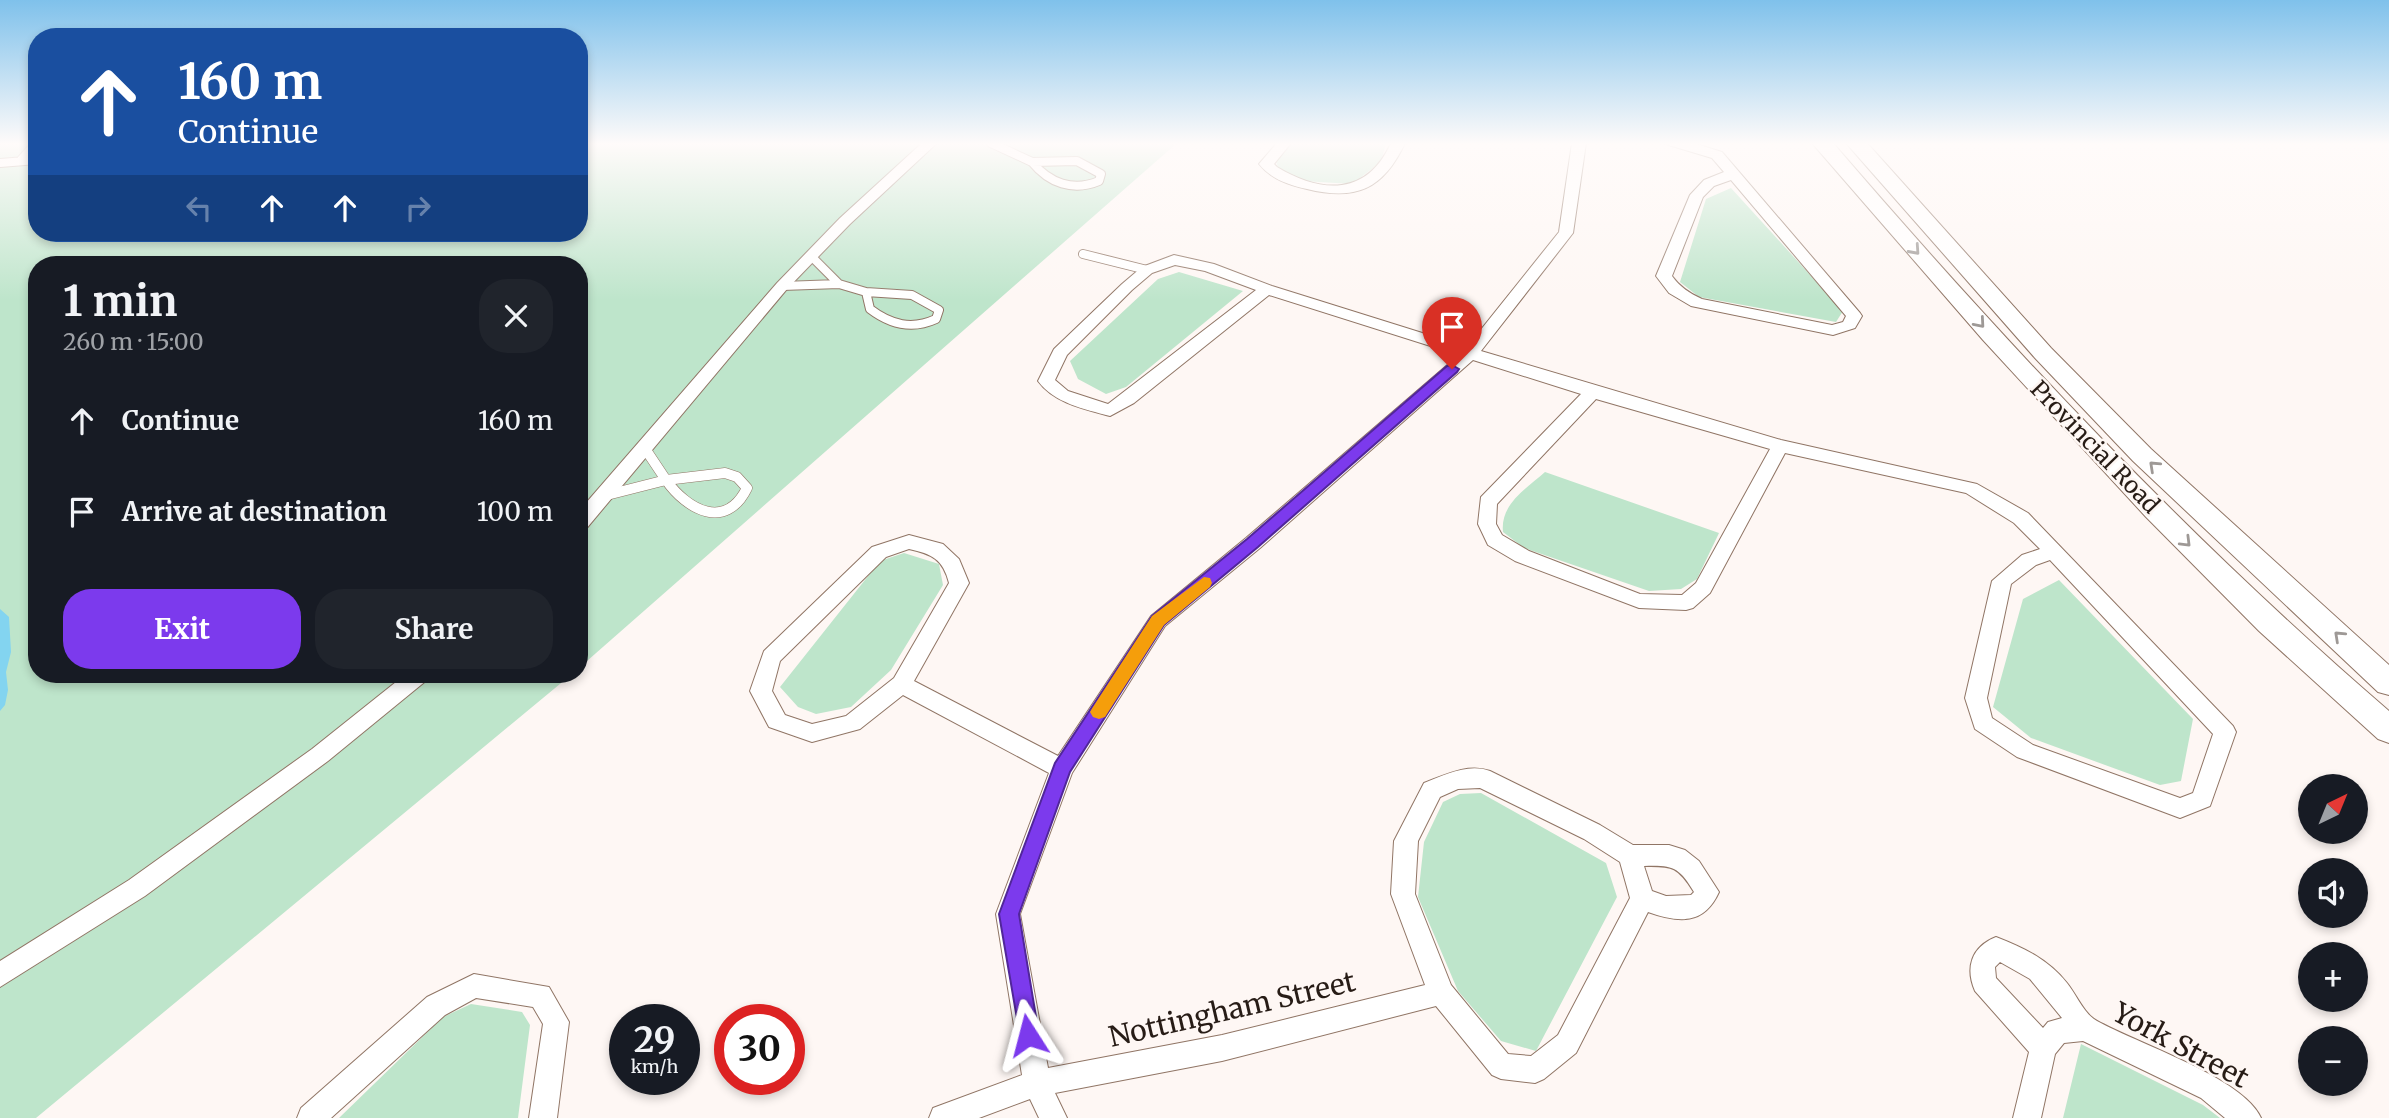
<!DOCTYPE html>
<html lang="en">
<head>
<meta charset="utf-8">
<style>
  :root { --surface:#171b24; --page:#20242c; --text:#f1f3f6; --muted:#9ea1a6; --accent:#7c3aed }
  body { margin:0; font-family:Merriweather,serif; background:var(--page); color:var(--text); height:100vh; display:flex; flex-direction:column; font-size:26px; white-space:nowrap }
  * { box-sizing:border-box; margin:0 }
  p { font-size:23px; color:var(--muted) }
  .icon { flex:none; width:38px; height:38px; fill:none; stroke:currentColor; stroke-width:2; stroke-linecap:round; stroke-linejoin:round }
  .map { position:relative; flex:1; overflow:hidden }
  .side { position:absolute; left:28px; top:256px; width:560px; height:427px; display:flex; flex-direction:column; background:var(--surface); border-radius:28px; box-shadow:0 4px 10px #0003 }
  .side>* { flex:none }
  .guide { position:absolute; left:28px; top:28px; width:560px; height:214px; border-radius:28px; box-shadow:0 4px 10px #0003; background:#1a4fa0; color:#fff; overflow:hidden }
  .needle { width:46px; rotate:43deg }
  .fabs { position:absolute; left:2298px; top:774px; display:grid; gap:14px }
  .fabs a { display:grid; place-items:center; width:70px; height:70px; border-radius:50%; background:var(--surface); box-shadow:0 4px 10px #0003; font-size:35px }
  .speed { position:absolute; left:609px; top:1004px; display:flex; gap:14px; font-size:35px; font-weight:700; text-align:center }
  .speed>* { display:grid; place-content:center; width:91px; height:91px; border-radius:50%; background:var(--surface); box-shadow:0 4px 10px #0003; line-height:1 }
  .speed small { font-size:18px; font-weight:400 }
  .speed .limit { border:10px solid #d22; background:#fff; color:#111 }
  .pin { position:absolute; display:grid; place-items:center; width:60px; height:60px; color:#fff; margin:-72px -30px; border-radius:50% 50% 50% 0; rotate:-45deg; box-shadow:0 0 7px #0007 }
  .pin .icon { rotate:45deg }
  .me { position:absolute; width:77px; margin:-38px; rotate:351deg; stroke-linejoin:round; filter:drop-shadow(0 0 5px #0008) }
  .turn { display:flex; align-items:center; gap:24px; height:147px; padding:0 35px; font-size:32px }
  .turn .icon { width:91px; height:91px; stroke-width:2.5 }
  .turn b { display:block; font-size:49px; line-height:60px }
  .lanes { display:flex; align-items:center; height:66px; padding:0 35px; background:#0003; justify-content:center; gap:35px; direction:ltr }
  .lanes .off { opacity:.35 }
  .round { display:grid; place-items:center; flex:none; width:74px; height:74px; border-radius:28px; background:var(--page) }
  .overview { display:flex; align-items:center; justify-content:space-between; height:119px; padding:0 35px }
  h1 { font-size:42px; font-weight:700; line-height:52px }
  .cta { display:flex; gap:14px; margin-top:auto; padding:14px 35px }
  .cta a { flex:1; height:80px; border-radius:28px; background:var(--accent); color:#fff; font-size:28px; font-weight:700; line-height:80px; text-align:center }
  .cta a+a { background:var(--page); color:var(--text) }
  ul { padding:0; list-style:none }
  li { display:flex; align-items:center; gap:21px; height:91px; padding:0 35px }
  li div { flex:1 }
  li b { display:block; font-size:26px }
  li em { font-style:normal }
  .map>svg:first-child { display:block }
  .green { fill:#bee5cb }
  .water { fill:#83d4f0 }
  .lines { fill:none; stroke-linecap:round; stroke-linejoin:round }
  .lane-far1-casing { stroke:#907565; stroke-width:10 }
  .lane-casing { stroke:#907565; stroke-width:11 }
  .street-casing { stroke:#907565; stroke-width:2 }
  .secondary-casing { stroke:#907565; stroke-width:2 }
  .lane-far1 { stroke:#fff; stroke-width:8 }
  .lane { stroke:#fff; stroke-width:10 }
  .street { fill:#fff; fill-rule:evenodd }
  .secondary { fill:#fff; fill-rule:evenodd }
  .oneway { stroke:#9e9996 }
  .route { fill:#7c3aed; stroke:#51269a; stroke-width:2 }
  .slow { fill:#f59e0b }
  .labels { text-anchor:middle; stroke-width:5; stroke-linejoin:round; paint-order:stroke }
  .street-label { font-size:23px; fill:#271c16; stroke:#fef7f4 }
  .near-street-label { font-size:28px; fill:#271c16; stroke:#fef7f4 }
</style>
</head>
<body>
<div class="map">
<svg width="2389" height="1118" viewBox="0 0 2389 1118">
  <rect width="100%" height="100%" fill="#fef7f4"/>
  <path class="green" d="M0 143H37V233H579V143H1177L579 668V264H37V674H572L36 1118H0Z
    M1291 143H1386L1381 162 1352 184 1303 181 1278 168 1275 157Z
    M1731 188 1843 311 1836 322 1699 297 1680 282 1706 199Z
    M1179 272 1243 291 1126 387 1106 394 1078 379 1070 361 1158 279Z
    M1545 472 1719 533 1697 579 1681 589 1649 591 1524 548 1503 532C1500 504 1526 489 1545 472Z
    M904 553 939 564 943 585 891 670 851 707 816 714 798 707 780 687 880 561Z
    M2059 580 2193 719 2181 781 2160 785 2031 738 1993 707 2023 599Z
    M1481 793 1606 863 1617 897 1536 1051 1501 1041 1458 991 1418 897 1424 842 1443 802 1460 794Z
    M471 1004 522 1012 530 1025 518 1118H339L443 1017Z
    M2081 1044 2203 1105 2220 1118H2063Z"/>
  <path class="water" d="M0 609 9 617 11 652 6 672 8 690 5 705 0 711Z"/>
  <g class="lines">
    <defs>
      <path id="lane-far1" d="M991 143 1032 162
        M21 160 36 143
        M1077 161 1101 174 1099 181C1073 192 1049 183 1032 162Z
        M0 163 37 160
        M1083 254 1147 270
        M811 256 839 284 866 292
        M782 286 839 284
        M866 292 912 295 939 310 936 319C912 330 891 325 870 309Z"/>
      <path id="lane" d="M644 447 666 480
        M725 473 737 477 747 488C726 531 687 510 666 480Z
        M607 495 666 480"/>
      <path id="street" d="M922 143H937L850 224 787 289 586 529 579 531V511L777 283 840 218Z
        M1277 143H1291L1274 164 1277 167C1322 194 1367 196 1391 143H1405C1383 190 1355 201 1307 189 1289 185 1271 179 1259 164Z
        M1572 143H1586L1573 233 1481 351 1781 440 1977 484 2028 513 2233 726 2236 732 2210 806 2180 818 2017 757 1975 729 1965 698 1992 581 2022 555 2040 549 2014 523 1966 493 1785 453 1710 593 1693 608 1686 610 1639 608 1515 561 1488 545 1478 524 1481 497 1581 394 1473 360 1260 548 1165 626 1072 773 1020 914 1048 1068 1222 1035 1425 985 1391 894 1394 841 1424 783C1445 775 1468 763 1490 771L1600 825 1633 845H1669L1685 850 1699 861 1719 892C1704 925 1679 923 1648 912L1576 1053 1544 1079 1535 1083 1501 1079 1492 1075 1436 1006 1222 1061 1055 1093 1067 1118H1039L1030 1099 979 1118H929L933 1108 1022 1075 996 914 1049 773 903 695 860 729 812 742 769 727 750 691 764 651 872 547 909 535 943 544 959 559 969 583 914 681 1058 756 1151 616 1246 538 1459 355 1269 295 1134 403 1110 416C1084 409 1054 403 1038 381L1054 349 1122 284 1142 267 1174 255 1214 264 1272 286 1467 347 1559 232ZM1175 265 1205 271 1256 290 1108 404 1068 391 1055 380 1067 355 1132 290 1152 273ZM1596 399 1770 449 1696 583 1682 595 1640 594 1529 551 1502 535 1496 524 1497 504ZM909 549C932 554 943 559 949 583L894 678 846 716 812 724 785 715 772 691 780 661 886 557ZM2050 560 2213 734 2193 793 2180 798 2033 745 1992 718 1987 698 2011 584 2036 565ZM1480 788 1584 839 1620 862 1630 898 1558 1035 1531 1056 1508 1054 1451 985 1415 894 1418 841 1440 797 1458 789ZM1644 866C1673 865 1679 867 1694 892L1691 895 1666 896 1652 891Z
        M1662 143H1693L1722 152 1860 313 1862 316 1855 328 1833 335 1691 306 1669 293 1656 276 1690 195 1704 180 1724 172 1712 158ZM1731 180 1846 316 1843 322 1832 325 1702 299C1689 293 1680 287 1672 276L1703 197 1714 186Z
        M406 674H430L427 680 328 761 145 896 0 987V961L129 880 312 749Z
        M1996 937C2024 948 2048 959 2067 983 2076 994 2084 1014 2097 1021 2136 1043 2244 1078 2261 1118H2225L2201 1098 2083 1041 2064 1043 2055 1054 2041 1118H2013L2029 1052 1975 991C1965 968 1971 947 1996 937ZM2000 962 2030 979 2062 1018 2048 1022 2043 1028 1996 978 1995 967Z
        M474 974 549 987 569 1022 557 1118H529L543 1024 533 1007 476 998 445 1015 331 1118H297L301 1108 427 997Z"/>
      <path id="secondary" d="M1812 143H1833C2006 344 2188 538 2389 711V743L2378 739 2259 631 2146 517 1983 340Z
        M1846 143H1867L2051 348 2151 449 2389 665V695L2378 692 2133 461 2035 358Z"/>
    </defs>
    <use href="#lane-far1" class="lane-far1-casing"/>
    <use href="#lane" class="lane-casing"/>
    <use href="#street" class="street-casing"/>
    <use href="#secondary" class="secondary-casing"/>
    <use href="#lane-far1" class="lane-far1"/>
    <use href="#lane" class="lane"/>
    <use href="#street" class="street"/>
    <use href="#secondary" class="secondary"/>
  </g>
  <defs><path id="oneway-chevron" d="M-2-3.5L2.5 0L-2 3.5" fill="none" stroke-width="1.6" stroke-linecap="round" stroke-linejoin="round" transform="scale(1.75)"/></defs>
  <g class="oneway">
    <use href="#oneway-chevron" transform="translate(1915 250) rotate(48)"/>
    <use href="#oneway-chevron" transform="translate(1980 323) rotate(49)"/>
    <use href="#oneway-chevron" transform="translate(2154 466) rotate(-137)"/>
    <use href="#oneway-chevron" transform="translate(2186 542) rotate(45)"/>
    <use href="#oneway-chevron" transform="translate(2339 636) rotate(-137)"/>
  </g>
  <linearGradient id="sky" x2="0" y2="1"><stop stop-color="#7fc1eb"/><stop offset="0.48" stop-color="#fffbfa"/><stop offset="1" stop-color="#fffbfa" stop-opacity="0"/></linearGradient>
  <rect width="2389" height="300" fill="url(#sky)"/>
  <path class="route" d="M1452 365 1459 369 1457 372 1258 547 1164 625 1070 772 1019 914 1039 1035 1036 1042 1028 1045 1021 1042 999 914 1055 763 1152 616 1247 539 1447 366Z"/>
  <path class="slow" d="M1204 577 1210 578 1212 583 1210 587 1164 625 1105 717 1099 719 1093 717 1090 712 1093 707 1152 616Z"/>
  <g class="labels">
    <g class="street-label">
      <text transform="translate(2095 447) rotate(46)" y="8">Provincial Road</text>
    </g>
    <g class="near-street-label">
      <text transform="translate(1232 1009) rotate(-13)" y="10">Nottingham Street</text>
      <text transform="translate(2181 1045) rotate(28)" y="10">York Street</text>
    </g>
  </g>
</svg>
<div class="fabs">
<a><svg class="needle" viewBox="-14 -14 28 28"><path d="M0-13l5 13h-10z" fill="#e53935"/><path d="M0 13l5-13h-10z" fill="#9ea1a6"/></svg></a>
<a><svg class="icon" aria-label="sound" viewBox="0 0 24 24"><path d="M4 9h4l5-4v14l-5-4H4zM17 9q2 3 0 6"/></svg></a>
<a>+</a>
<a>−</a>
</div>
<div class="speed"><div>29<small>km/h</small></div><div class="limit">30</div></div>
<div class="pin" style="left:1452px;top:369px;background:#d93025"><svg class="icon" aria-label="arrive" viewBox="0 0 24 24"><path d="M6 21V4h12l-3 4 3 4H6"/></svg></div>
<svg class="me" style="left:1028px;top:1035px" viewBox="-20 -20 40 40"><path d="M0-17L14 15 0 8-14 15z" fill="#7c3aed" stroke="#fff" stroke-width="4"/></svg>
<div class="guide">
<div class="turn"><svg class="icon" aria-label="ahead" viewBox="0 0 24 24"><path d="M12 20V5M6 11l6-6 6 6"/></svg><div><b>160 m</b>Continue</div></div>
<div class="lanes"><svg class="icon off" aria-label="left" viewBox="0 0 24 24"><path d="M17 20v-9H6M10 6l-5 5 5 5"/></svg><svg class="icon" aria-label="ahead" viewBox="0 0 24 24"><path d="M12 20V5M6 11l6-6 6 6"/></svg><svg class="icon" aria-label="ahead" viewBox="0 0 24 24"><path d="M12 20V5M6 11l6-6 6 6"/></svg><svg class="icon off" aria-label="right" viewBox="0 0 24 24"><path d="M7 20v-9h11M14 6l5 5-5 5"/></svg></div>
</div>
<section class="side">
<div class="overview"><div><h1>1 min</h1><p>260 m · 15:00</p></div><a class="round"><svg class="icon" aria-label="close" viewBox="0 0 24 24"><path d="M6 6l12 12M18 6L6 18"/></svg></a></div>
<ul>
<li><svg class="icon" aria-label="ahead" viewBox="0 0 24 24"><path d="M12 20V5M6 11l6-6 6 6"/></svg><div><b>Continue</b></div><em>160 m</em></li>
<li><svg class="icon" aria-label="arrive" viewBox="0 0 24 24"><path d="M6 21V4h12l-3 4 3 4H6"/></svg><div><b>Arrive at destination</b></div><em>100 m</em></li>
</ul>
<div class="cta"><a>Exit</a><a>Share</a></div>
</section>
</div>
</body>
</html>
